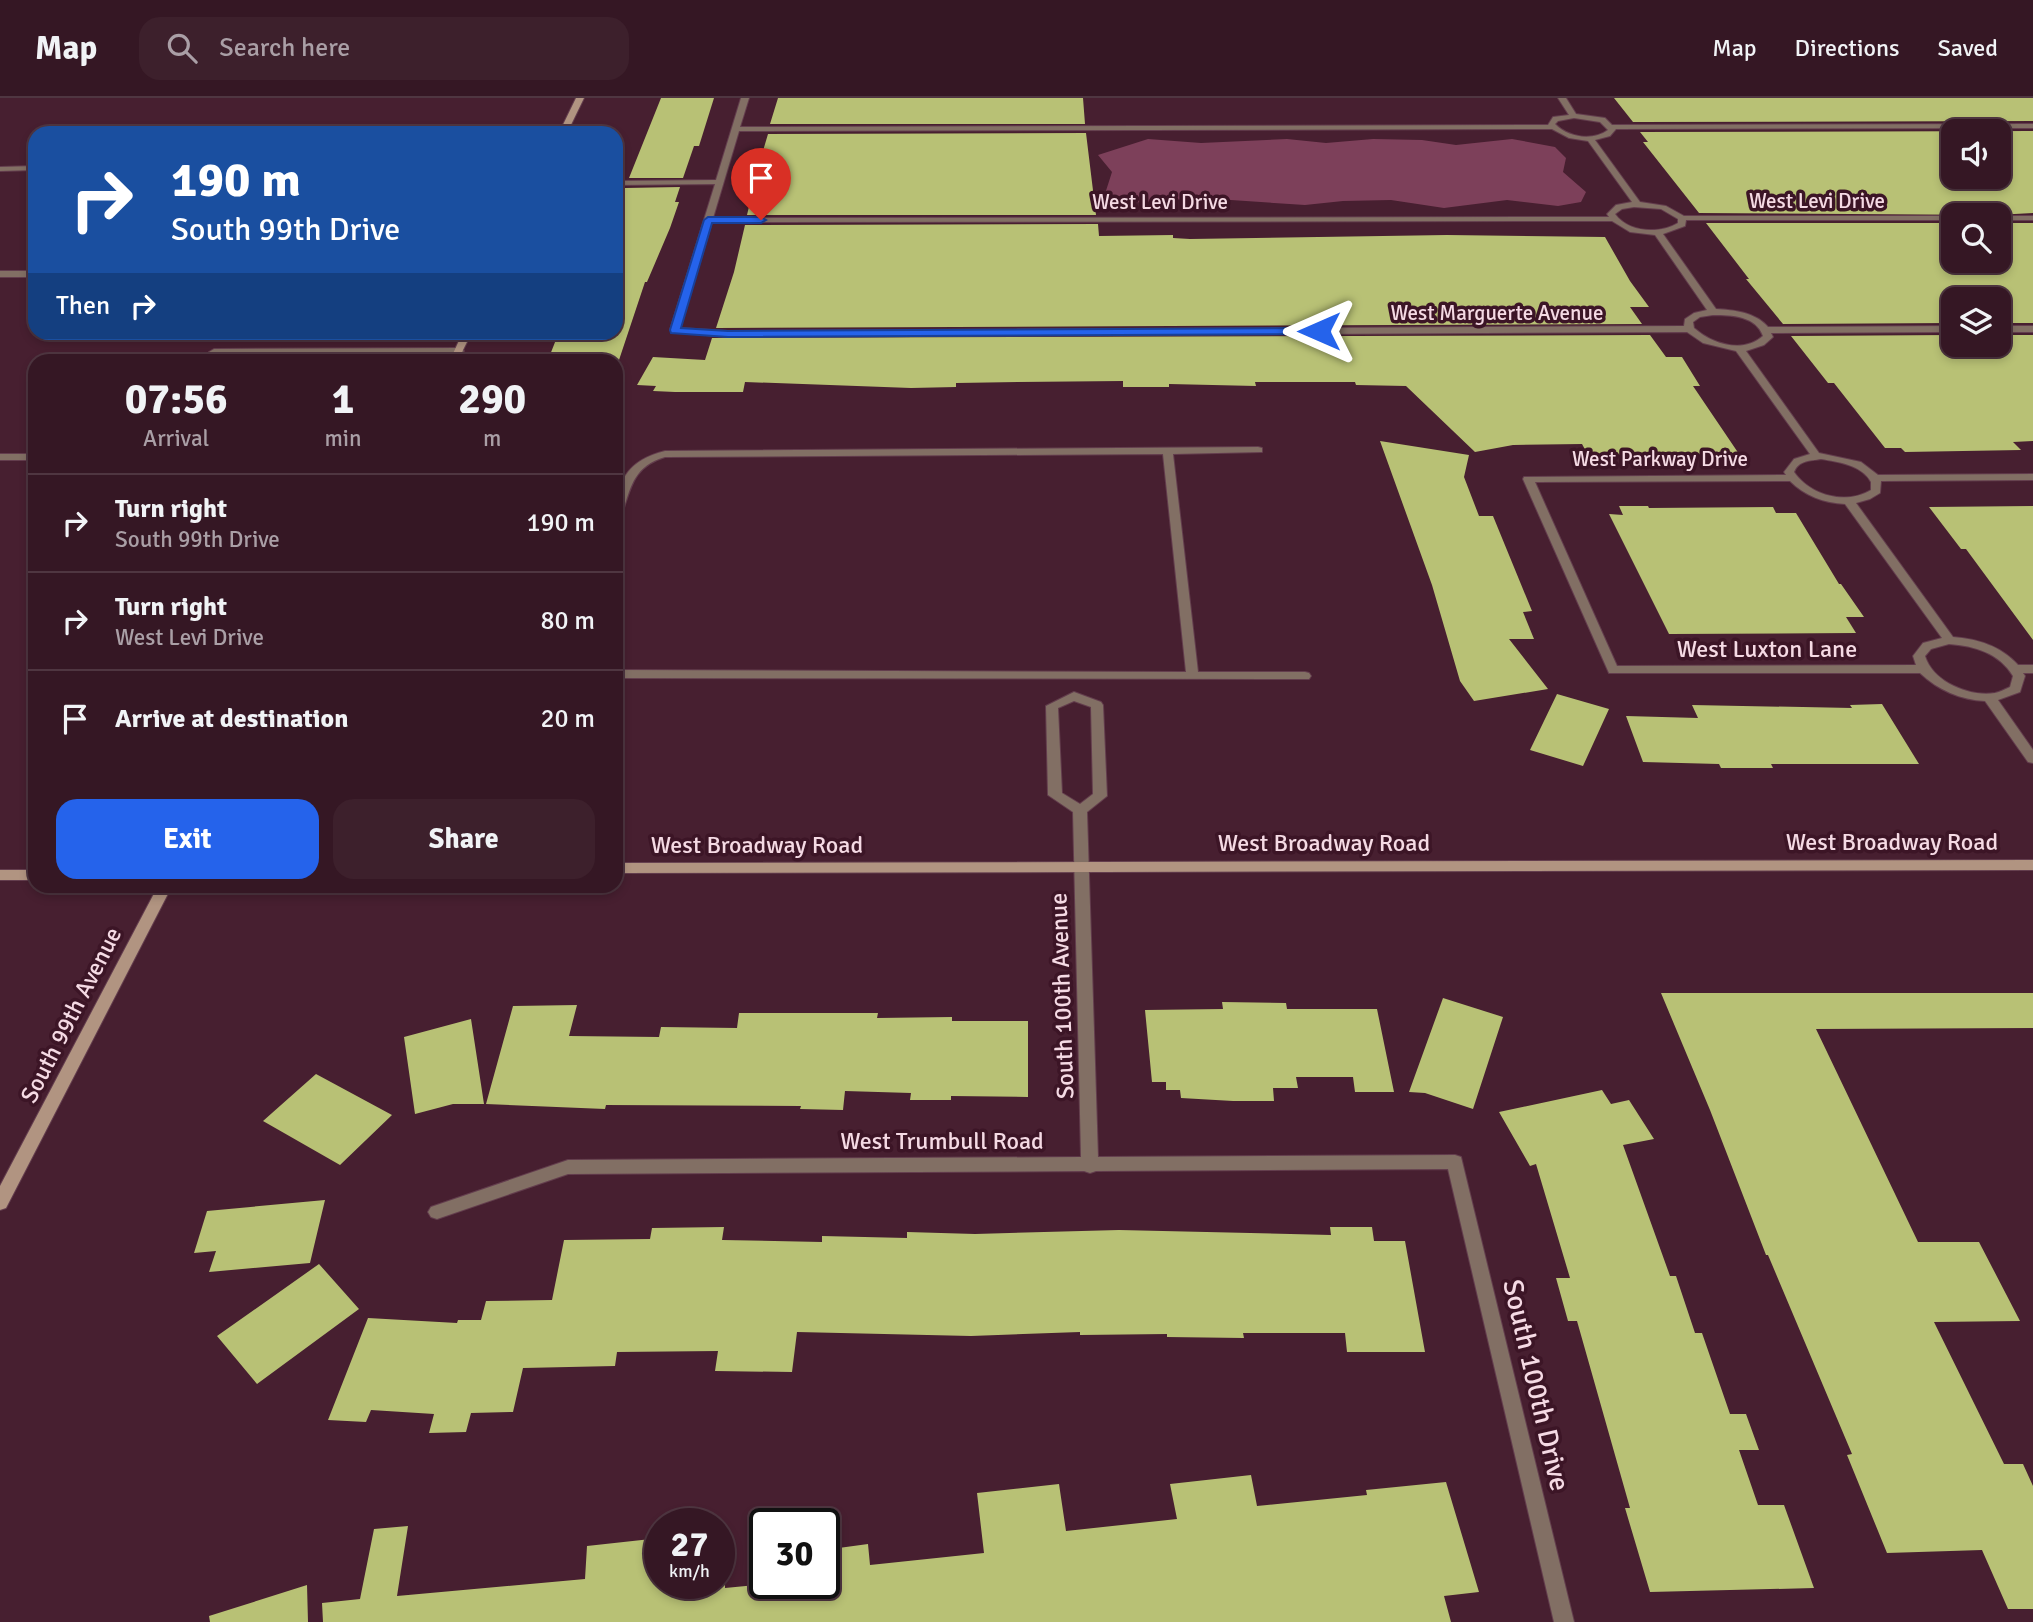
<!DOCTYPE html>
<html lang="en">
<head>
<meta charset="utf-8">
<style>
  :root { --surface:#351724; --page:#3d202c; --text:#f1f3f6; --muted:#aa9fa6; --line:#4f3641; --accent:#2563eb }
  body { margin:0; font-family:Signika,sans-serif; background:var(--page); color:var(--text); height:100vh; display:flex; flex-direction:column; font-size:26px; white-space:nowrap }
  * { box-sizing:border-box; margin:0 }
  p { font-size:23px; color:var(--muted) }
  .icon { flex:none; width:38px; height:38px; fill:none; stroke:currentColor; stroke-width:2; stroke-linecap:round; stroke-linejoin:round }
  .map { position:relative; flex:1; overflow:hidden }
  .drawer { position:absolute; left:28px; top:256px; width:595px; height:539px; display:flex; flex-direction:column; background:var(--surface); border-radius:21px; box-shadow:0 4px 10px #0003,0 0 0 2px var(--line) }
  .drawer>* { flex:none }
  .banner { position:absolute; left:28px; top:28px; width:595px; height:214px; border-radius:21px; box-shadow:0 4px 10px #0003,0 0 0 2px var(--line); background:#1a4fa0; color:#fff; overflow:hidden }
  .fabs { position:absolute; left:1941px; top:21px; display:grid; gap:14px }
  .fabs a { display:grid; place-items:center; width:70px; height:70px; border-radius:14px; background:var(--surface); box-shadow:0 4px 10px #0003,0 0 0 2px var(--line); font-size:35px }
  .speed { position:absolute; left:644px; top:1410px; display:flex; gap:14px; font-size:35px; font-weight:700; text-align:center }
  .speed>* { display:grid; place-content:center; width:91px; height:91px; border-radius:50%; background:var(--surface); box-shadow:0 4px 10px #0003,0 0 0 2px var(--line); line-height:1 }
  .speed small { font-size:18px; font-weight:400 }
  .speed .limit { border:4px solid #111; border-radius:10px; background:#fff; color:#111 }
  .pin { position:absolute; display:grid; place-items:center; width:60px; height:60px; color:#fff; margin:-72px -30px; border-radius:50% 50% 50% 0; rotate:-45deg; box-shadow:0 0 7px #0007 }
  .pin .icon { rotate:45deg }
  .me { position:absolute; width:77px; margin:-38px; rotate:270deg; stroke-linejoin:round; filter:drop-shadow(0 0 5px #0008) }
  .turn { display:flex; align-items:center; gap:24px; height:147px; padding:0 28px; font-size:32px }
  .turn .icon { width:91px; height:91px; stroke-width:2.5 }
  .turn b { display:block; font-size:49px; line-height:60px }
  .then { display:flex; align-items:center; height:66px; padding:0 28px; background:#0003; gap:14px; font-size:26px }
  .eta { display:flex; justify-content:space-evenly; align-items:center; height:119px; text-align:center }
  .eta b { font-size:42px; font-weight:800; line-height:49px }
  .primary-button { display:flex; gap:14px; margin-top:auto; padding:14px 28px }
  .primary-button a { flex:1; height:80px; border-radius:21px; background:var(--accent); color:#fff; font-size:28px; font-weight:800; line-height:80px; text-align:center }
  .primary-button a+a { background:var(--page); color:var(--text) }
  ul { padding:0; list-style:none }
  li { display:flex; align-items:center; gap:21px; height:98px; padding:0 28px; border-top:2px solid var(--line) }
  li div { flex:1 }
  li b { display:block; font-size:26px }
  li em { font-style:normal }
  header { display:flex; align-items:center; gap:42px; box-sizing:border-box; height:98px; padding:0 35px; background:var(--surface); border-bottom:2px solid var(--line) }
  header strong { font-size:33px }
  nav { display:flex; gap:38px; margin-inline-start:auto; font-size:24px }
  .search { width:490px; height:63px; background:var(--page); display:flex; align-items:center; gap:18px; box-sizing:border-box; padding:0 24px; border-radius:21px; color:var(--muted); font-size:26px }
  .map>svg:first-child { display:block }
  .green { fill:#7d405a }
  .building { fill:#b8c175; fill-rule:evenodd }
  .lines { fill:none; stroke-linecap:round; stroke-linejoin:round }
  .street-casing { stroke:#633d4d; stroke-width:2 }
  .secondary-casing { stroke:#633d4d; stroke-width:2 }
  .street { fill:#826f64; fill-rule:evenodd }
  .secondary { fill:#b19481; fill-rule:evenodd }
  .route { fill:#2563eb; stroke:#184099; stroke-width:2 }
  .labels { text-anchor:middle; stroke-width:7; stroke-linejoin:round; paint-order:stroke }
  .far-street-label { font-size:21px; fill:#f5dae4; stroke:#3c1526 }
  .street-label { font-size:24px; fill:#f5dae4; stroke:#3c1526 }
  .near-street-label { font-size:28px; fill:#f5dae4; stroke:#3c1526 }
</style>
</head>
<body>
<header>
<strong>Map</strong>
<div class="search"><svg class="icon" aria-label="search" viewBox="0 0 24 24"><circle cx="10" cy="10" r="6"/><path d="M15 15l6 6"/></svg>Search here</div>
<nav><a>Map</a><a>Directions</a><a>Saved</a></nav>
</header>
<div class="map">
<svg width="2033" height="1524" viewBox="0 0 2033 1524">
  <rect width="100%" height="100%" fill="#471f30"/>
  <path class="green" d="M1148 41 1201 45 1287 41 1326 45 1373 41 1422 42 1456 47 1512 41 1555 49 1566 60 1563 74 1586 94 1581 104 1558 108 1507 102 1444 110 1391 102 1343 103 1305 107 1201 100 1114 106 1104 99 1112 74 1098 57Z"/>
  <path class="building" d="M661 0H714L699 48H694L683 80H629Z
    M778 0H1083L1085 26H770Z
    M1614 0H2033V23L1633 24Z
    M2033 33V115L1996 117 1699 115 1643 44H1648L1640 34ZM1953 33H1998V79H1953Z
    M1086 35 1096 117H747L751 100H749L768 36Z
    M680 89 675 104H679L670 130 647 184H645L619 262H548L559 234H616V113L625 90Z
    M1706 125H1953V163H1998V125H2033V225H1998V201H1953V225L1783 226 1746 181H1749Z
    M1098 126 1099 138 1173 137V140L1190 141 1447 137 1605 139 1630 183 1649 209H1630L1642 226 716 230 734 174 745 127Z
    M1650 237 1666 259H1682L1700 288H1693L1739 356 1588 357 1582 346 1513 347 1475 354 1406 288 1356 287 1355 284H1255L1256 288 1169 286V289H1123V283L1018 284 956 285V289L911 290 745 284 743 294H675L653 293 656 288 637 287 653 259 705 262 712 240Z
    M1953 237V247H1998V237H2033V343L2013 344 2021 352 1905 354 1901 350H1885L1834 285H1828L1791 238Z
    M1380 343 1469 357 1464 379 1479 418H1493L1532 513 1523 514 1534 541H1509L1548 591 1474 603 1460 583 1432 487Z
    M1619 408H1648L1649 410 1773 409 1776 415H1796L1839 486H1841L1864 519H1846L1856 535 1669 536 1609 416 1623 417Z
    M2033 408V542L1966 451H1961L1929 409Z
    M1557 596 1609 611 1583 668 1530 652Z
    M1882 606 1919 666H1771L1773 670H1721L1719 666 1643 664 1626 618 1698 620 1692 607 1852 610 1850 607Z
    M1661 895H2033V930L1816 931 1918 1144H1979L2020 1223 1934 1224 2004 1366H2023L2033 1388V1511H2008L1982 1452 1887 1455 1847 1357 1852 1356 1768 1157H1766L1710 1012Z
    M1443 900 1503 919 1473 1011 1425 995 1409 994Z
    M1222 904 1286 905 1287 911H1377L1394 994H1355L1353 979H1296L1298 990H1273L1274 1003H1233L1181 1000 1180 992H1166V984H1152L1145 912 1223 911Z
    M577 907 569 938 659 939 661 929 737 930 739 915H878L877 920 952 919V923H1028V999L951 998V1002H910L911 995 845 993 843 1012 800 1011 801 1008 606 1007 605 1011 486 1006 513 908Z
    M471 921 484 1006H453L415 1016 404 939Z
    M316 976 392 1017 340 1067 263 1023Z
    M1602 992 1611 1006 1629 1002 1654 1041 1623 1047 1670 1178H1676L1695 1235H1702L1730 1316H1746L1759 1352H1739L1758 1407H1784L1814 1490 1650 1494 1625 1410H1630L1577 1223H1568L1556 1180H1570L1536 1066 1530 1068 1499 1014Z
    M325 1102 310 1165 209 1174 216 1153 194 1155 207 1113Z
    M724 1129 722 1142 822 1144V1138L907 1140V1134L975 1136 1119 1132 1331 1137 1330 1129H1372L1374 1143H1405L1425 1254H1347L1345 1235H1243L1244 1240 1167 1239V1236L1080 1237V1234L971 1238 797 1234 792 1274 715 1273 718 1253 617 1254 615 1268 523 1270 513 1314 471 1315 466 1334 429 1335 434 1316 371 1312 366 1324 328 1322 368 1220 457 1225 458 1222H481L486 1203 552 1202 564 1142 650 1141 652 1130Z
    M319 1166 359 1211 257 1286 217 1238Z
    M1251 1377 1257 1408 1367 1397 1366 1392 1446 1384 1479 1494 1444 1498 1451 1524H323L322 1505 360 1501 374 1431 408 1428 397 1498 585 1481 587 1448 660 1440V1486H725V1490L768 1486H824V1452L868 1446 870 1467 984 1455 977 1395 1059 1386 1066 1433 1177 1421 1170 1386Z
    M307 1487 308 1524H210L209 1518Z"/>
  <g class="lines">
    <defs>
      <path id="street" d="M741 0H749L740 29 1548 27 1553 19 1569 17 1558 0H1566L1576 16 1605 20 1612 27 2033 26V30L1616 31 1610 38 1595 42 1640 104 1666 108 1684 118H1953V122H1686L1685 128 1663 136 1716 211C1734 212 1755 214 1768 229L1953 228V234L1771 235 1773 239 1764 247 1746 253 1819 355 1861 364 1878 377 2033 376V382L1881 383 1880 395 1870 401 1856 405 1953 539C1978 541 2001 548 2018 567H2033V575H2023L2025 578 2020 594 1998 602 2033 652V665L2028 664 1985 603C1961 602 1938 592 1920 575H1609L1523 381 1524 379 1786 377 1784 374 1794 361 1810 356 1736 253 1703 245 1687 234 728 239 672 234 670 232 715 86 616 87V83L716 82ZM1574 20 1600 24 1608 32C1593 43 1569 40 1555 26L1558 23ZM1552 31 1569 40 1588 43 1632 104 1616 107 1607 116 1609 119 713 120 739 33ZM1634 109 1661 111 1678 121V125C1660 136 1629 135 1615 116L1622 111ZM1612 123 1630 134 1655 137 1707 212 1694 215 1685 221 1684 228 728 233 680 230 712 124ZM1713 217C1732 217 1756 218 1763 238 1743 256 1712 246 1694 230L1693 224 1700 219ZM1821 361C1838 364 1862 367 1871 384V392C1846 407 1811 398 1794 374 1799 362 1810 363 1821 361ZM1790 383C1805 398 1824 405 1845 406L1942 540 1923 545 1913 558 1916 567 1617 568 1535 384ZM1949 546C1975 548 1999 555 2013 578L2010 589C2005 591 2000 594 1995 595 1969 599 1933 584 1925 558L1931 551Z
        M35 68V72L0 73V69Z
        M1998 118H2033V122H1998Z
        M0 173H35V179H0Z
        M1998 228H2033V234H1998Z
        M470 235V239L467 240 225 242 220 239 225 236Z
        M214 251 459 250 464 253 459 256H211L209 254Z
        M1258 349 1262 350V354L1173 356 1198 574H1305L1309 575 1311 578 1309 581 616 580V572L1186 574 1163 356 665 359C632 369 631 390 621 419L616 422C616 384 626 363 665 353Z
        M0 356H35V362H0Z
        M1074 594 1101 604 1103 607 1107 698 1087 714 1098 1059 1455 1057 1461 1059 1574 1524H1554L1448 1071 1096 1073 1090 1075 1084 1073 568 1076 437 1121 431 1119 428 1114 431 1109 568 1062 1081 1059 1073 714 1048 697 1046 608ZM1074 603 1091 609 1093 696 1080 706 1062 695 1058 610Z"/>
      <path id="secondary" d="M576 0H584L567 35H559Z
        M463 234H472L458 262H450Z
        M2033 762V772L616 775V765Z
        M0 772H35V782H0Z
        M158 788H172L6 1110 0 1112V1088Z"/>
    </defs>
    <use href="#street" class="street-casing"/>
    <use href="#secondary" class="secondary-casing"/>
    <use href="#street" class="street"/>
    <use href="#secondary" class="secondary"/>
  </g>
  <path class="route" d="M708 119H761L766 122 761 125H712L681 230 728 233 1319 230 1324 233 1319 236 728 239 671 235 670 232 704 122Z"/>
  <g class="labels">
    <g class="far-street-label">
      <text x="1817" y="110">West Levi Drive</text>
      <text x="1160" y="111">West Levi Drive</text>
      <text x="1497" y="222">West Marguerte Avenue</text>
      <text x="1660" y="368">West Parkway Drive</text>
    </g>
    <g class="street-label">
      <text x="1767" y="559">West Luxton Lane</text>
      <text x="1892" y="752">West Broadway Road</text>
      <text x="1324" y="753">West Broadway Road</text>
      <text x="757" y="755">West Broadway Road</text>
      <text transform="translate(1062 898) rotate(-92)" y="8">South 100th Avenue</text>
      <text transform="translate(71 917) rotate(-63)" y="8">South 99th Avenue</text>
      <text x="942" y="1051">West Trumbull Road</text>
    </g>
    <g class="near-street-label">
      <text transform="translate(1537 1287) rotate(77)" y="10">South 100th Drive</text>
    </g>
  </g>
</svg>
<div class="fabs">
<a><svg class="icon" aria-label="sound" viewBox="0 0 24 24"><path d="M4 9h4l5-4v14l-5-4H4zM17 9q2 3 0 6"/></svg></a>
<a><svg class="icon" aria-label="search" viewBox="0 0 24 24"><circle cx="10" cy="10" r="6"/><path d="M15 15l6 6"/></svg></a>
<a><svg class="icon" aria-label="layers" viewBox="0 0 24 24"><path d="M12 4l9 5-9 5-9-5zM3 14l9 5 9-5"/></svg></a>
</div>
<div class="speed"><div>27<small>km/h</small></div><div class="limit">30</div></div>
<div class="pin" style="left:761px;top:122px;background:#d93025"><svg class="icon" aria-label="arrive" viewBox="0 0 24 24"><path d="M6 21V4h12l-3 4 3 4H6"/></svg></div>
<svg class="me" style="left:1319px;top:233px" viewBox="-20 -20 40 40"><path d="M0-17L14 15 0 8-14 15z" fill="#2563eb" stroke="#fff" stroke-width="4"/></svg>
<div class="banner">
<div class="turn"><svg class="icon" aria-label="right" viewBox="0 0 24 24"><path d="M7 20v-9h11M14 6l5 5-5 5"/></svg><div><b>190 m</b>South 99th Drive</div></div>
<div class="then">Then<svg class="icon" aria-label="right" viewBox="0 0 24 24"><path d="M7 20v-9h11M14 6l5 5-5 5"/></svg></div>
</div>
<section class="drawer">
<div class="eta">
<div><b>07:56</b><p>Arrival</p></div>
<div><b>1</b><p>min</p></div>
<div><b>290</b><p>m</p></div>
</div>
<ul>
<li><svg class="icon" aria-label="right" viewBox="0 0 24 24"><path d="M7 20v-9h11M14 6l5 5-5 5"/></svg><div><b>Turn right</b><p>South 99th Drive</p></div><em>190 m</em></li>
<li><svg class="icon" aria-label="right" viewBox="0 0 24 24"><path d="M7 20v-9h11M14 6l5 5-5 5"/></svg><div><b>Turn right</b><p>West Levi Drive</p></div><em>80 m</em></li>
<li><svg class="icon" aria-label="arrive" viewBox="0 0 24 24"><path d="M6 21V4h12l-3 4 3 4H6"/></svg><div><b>Arrive at destination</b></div><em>20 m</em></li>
</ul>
<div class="primary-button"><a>Exit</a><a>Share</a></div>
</section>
</div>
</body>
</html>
